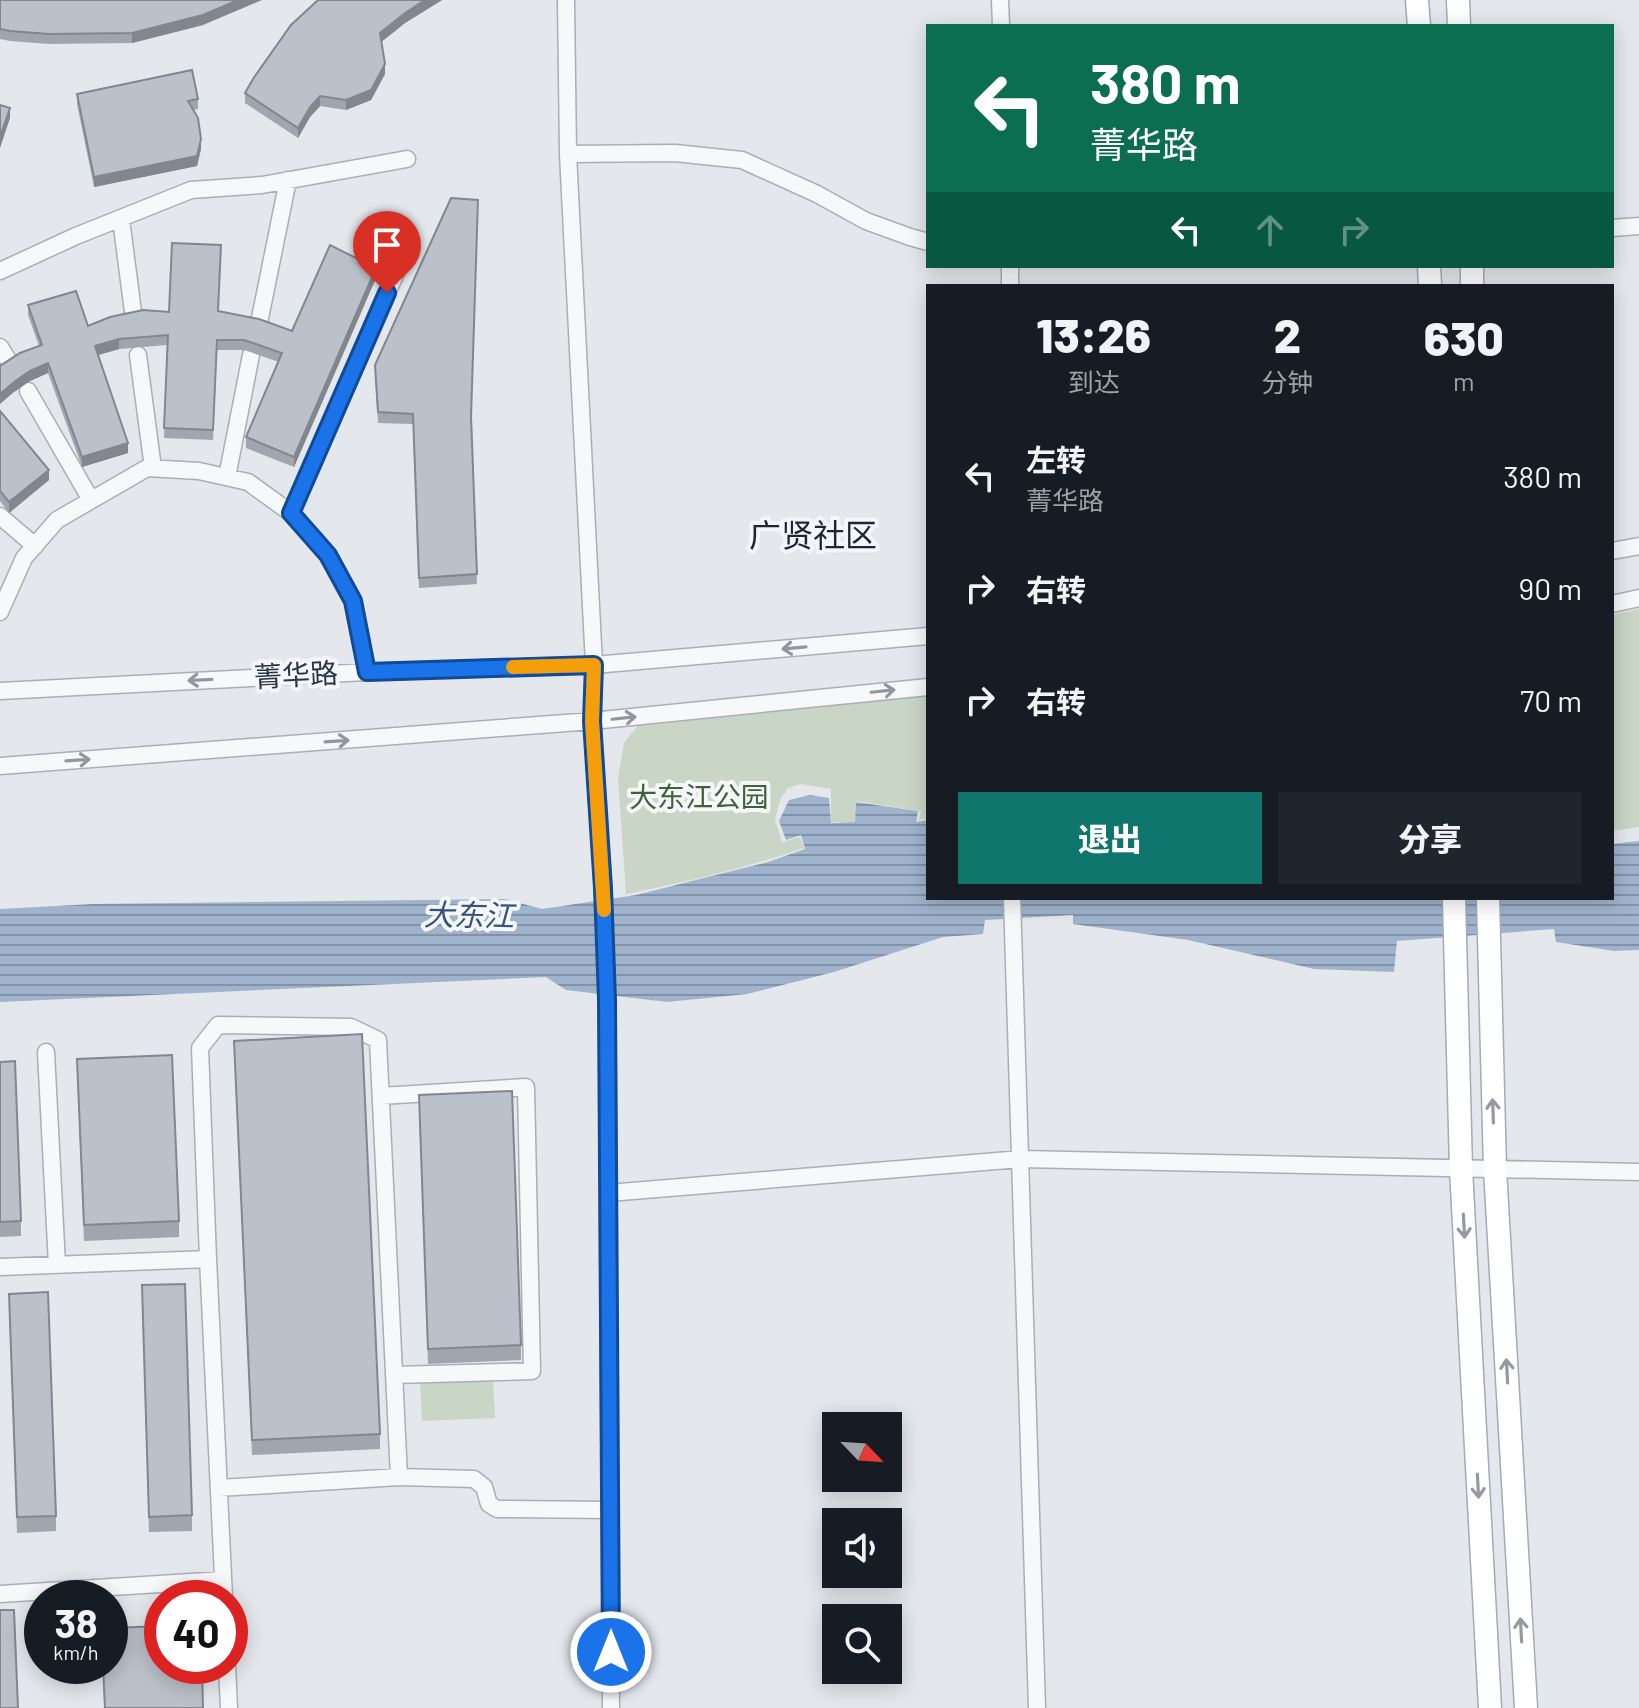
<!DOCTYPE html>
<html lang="zh">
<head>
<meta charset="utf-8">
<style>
  :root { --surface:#171b24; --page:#20242c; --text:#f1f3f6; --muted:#9ea1a6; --accent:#0f766e }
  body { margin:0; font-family:Barlow,"Noto Sans SC",sans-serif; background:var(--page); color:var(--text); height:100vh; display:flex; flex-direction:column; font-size:30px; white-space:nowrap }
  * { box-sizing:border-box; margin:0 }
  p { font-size:26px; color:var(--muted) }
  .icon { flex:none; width:44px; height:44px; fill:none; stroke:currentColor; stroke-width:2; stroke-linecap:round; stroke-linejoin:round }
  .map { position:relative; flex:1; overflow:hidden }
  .side { position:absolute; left:926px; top:284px; width:688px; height:616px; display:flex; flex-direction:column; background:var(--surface); border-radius:0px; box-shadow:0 4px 20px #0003 }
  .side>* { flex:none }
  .guide { position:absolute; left:926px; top:24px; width:688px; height:244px; border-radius:0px; box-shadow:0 4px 20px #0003; background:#0b6e4f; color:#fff; overflow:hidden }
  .needle { width:52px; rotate:115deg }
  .buttons { position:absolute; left:822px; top:1412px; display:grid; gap:16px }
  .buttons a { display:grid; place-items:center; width:80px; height:80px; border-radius:0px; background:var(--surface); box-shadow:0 4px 20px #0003; font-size:40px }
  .speed { position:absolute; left:24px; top:1580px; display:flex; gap:16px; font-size:40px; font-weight:700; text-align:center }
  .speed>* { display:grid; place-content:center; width:104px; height:104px; border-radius:50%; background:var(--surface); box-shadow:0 4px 20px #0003; line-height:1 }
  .speed small { font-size:20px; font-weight:400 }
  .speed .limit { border:12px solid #d22; background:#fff; color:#111 }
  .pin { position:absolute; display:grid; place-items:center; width:68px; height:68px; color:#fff; margin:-82px -34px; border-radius:50% 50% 50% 0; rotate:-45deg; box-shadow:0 0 8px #0007 }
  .pin .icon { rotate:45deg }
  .me { position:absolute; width:88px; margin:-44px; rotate:0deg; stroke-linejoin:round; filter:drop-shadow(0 0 6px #0008) }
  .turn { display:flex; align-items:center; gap:28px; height:168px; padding:0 32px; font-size:36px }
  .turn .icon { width:104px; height:104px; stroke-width:2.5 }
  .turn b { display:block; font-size:56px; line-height:68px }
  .lanes { display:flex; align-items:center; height:76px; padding:0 32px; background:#0003; justify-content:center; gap:40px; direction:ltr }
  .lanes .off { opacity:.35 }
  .eta { display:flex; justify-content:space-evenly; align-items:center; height:136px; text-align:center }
  .eta b { font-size:48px; font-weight:800; line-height:56px }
  .button { display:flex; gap:16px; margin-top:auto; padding:16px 32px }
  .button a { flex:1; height:92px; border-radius:0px; background:var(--accent); color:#fff; font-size:32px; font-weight:800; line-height:92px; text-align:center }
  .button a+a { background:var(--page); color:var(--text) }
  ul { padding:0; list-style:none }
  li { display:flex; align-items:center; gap:24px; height:112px; padding:0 32px }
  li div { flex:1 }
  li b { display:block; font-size:30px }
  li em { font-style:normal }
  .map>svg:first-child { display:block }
  .green { fill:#c9d6c5 }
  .water { fill:url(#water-rules) }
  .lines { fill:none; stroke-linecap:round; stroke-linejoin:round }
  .minor-casing { stroke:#a9aeb7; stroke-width:19 }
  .major-casing { stroke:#a3abb8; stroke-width:25 }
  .minor { stroke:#f7f8fa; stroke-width:16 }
  .major { stroke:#fff; stroke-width:22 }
  .wall { fill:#a1a5ae }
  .shaded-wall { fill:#83868d }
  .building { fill:#bbc0ca; stroke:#83868d; stroke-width:2 }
  .oneway { stroke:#9196a0 }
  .oneway2 { stroke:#959aa2 }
  .route-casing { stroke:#114b97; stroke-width:20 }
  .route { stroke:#1a73e8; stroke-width:14 }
  .slow { stroke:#f59e0b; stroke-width:14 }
  .labels { text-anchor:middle; stroke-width:8; stroke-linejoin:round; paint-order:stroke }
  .street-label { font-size:28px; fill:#2b3445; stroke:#f4f6f9 }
  .park-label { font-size:28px; fill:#3f6138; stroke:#f4f6f9 }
  .water-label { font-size:30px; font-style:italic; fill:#34527a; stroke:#f4f6f9 }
  .quarter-label { font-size:32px; fill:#1d2536; stroke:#f4f6f9 }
</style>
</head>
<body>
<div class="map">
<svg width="1639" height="1708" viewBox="0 0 1639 1708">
  <defs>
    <pattern id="water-rules" width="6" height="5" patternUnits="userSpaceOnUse" patternTransform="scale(2)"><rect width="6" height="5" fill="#9fb4cc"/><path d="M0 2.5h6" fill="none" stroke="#8293a7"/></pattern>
  </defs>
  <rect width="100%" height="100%" fill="#e4e7ec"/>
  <path class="green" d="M1639 609V827L1612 831V615Z
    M928 693V818L919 820 921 811 856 801 855 822H831V789L801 784 788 788 781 798 775 819 782 842 800 837 804 848C746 868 687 882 626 894L618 778 624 743 640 723Z
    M493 1379 495 1418 422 1421 420 1383Z"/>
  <path class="water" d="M810 795 829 798 831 823 855 822 856 802 918 811 916 822 928 820V898H1612V844L1639 841V950L1614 951 1556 942 1554 929 1397 941 1394 972 1314 969 1188 940 1073 924V915L985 920 983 934 943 937 834 972 747 994 667 1002 566 990 546 977 0 1002V909L93 904 505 899 542 909 636 895 768 862 805 849 801 835 786 840 779 821 789 800Z"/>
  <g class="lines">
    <defs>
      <path id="minor" d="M566 0 568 154 594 665 592 721 603 888 607 1000 611 1708
        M1000 0 1001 26
        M568 154 675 153 742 160 817 194 866 221 910 237 928 242
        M121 219 133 312
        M1612 228 1639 226
        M1010 266V286
        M0 271 76 236 191 190 262 185 407 159
        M259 323 288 180
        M0 347 7 358
        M138 355 153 468
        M28 391 91 500
        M227 477 251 355
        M291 513 399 266
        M0 516 35 546
        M1612 551 1639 546
        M1612 604 1639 598
        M0 612 24 558 57 520 147 468 199 471 248 482 291 513 328 555 353 601 367 672
        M0 691 367 672 594 665 928 636
        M0 766 592 721 928 687
        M1012 898 1037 1708
        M46 1052 57 1265
        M381 1096 526 1087 532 1371 395 1375
        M608 1193 1020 1159 1639 1172
        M0 1267 208 1259
        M219 1488 399 1477 474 1479 484 1487 489 1504 497 1509 610 1510
        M0 1594 223 1580
        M224 1598 208 1259 200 1048 218 1025 351 1027 378 1040 399 1477
        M227 1666 229 1708"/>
      <path id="major" d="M1417 0 1419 26
        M1458 0 1459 26
        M1429 266 1430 286
        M1472 266V286
        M1454 898 1461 1169 1490 1708
        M1488 898 1495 1169 1526 1708"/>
    </defs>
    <use href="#minor" class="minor-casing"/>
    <use href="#major" class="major-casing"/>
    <use href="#minor" class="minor"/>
    <use href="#major" class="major"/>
  </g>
  <path class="wall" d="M0 0 203 25 132 43 49 44 10 41 0 39Z
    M318 0H442L405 23 381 42 385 74 371 100 346 110 320 106 310 117 298 138 245 103V93Z
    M77 94 198 99V109L194 110 201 149 197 166 94 187 77 104Z
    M376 278 294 467 246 448V437L279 362 244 350H217L213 440 164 438 167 345 119 349 98 355 128 453 82 467 48 373 30 381 14 392 39 346 28 315V305L88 326 169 312 218 311 292 331Z
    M375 376 472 422 477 584 419 588 413 424 378 423Z
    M0 411 49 480 9 513 0 501Z
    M234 1041 380 1434V1449L252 1455Z
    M0 1062 21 1221V1236L0 1237Z
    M77 1074 179 1221V1237L84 1241Z
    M419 1110 521 1345V1360L428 1364Z
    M142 1301 192 1515V1531L149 1532Z
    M9 1309 56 1516V1531L17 1533Z"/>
  <path class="shaded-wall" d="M238 0H262L203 25 132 43V33Z
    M425 0H442L405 23 380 43V33L405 13Z
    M385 64V74L371 100 346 110V100Z
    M320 96V106L310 117 298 138V128L310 107Z
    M10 108V118L0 148V137Z
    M201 139V149L197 166 94 187V177Z
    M376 268V278L294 467V457Z
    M119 339V349L95 356V346Z
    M48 363V373L30 381 14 392 0 404V394L14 382 30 371Z
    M128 443V453L82 467V457Z
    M49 470V480L9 513V502Z"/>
  <path class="building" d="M0 0H238L203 15 132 33 49 34 10 31 0 29Z
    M318 0H425L405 13 380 33 385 64 371 90 346 100 320 96 310 107 298 128 245 93 253 79 291 25Z
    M192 70 198 99 188 101 198 118 201 139 197 156 94 177 77 94Z
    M0 105 10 108 0 137Z
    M451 198 478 200 471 417 477 574 419 578 413 414 378 412 375 365Z
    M172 243 221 245 218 311 259 319 292 331 330 245 376 268 294 457 246 437 282 353 244 340H217L213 430 164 428 168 335 119 339 95 346 128 443 82 457 48 363 30 371 14 382 0 394V366L20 353 42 345 28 305 76 291 88 326 110 317 143 310 169 312Z
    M0 411 49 470 9 502 0 491Z
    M362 1034 380 1434 252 1440 234 1041Z
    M172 1055 179 1221 84 1225 77 1059Z
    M15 1061 21 1221 0 1222V1062Z
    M512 1091 521 1345 428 1349 419 1095Z
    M185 1284 192 1515 149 1517 142 1285Z
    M48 1292 56 1516 17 1517 9 1294Z
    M0 1610H14L18 1708H0Z
    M162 1626V1666H202L203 1708H105L103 1666H110V1628Z"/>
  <defs><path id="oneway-shaft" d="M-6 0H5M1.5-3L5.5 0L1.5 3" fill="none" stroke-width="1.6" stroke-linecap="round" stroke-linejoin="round" transform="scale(2)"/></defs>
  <g class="oneway">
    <use href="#oneway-shaft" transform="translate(794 648) rotate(175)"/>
    <use href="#oneway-shaft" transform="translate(200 680) rotate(177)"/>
    <use href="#oneway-shaft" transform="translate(883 691) rotate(-6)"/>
    <use href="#oneway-shaft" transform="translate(624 718) rotate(-6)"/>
    <use href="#oneway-shaft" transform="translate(337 741) rotate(-4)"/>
    <use href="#oneway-shaft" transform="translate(78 760) rotate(-4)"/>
  </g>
  <g class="oneway2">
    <use href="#oneway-shaft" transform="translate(1493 1111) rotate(-92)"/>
    <use href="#oneway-shaft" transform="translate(1464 1226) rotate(87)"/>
    <use href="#oneway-shaft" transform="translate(1507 1371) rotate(-93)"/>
    <use href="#oneway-shaft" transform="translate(1478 1486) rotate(87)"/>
    <use href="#oneway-shaft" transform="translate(1521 1630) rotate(-93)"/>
  </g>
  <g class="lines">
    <defs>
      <path id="route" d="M387 293 291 513 328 555 353 601 367 672 594 665 592 721 603 888 607 1000 611 1652"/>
    </defs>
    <use href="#route" class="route-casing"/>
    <use href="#route" class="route"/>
    <path class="slow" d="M513 667 594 665 592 721 604 910"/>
  </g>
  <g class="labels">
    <g class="street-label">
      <text transform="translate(296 675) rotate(-3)" y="10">菁华路</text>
    </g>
    <g class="park-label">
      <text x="699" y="807">大东江公园</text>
    </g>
    <g class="water-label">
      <text transform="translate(469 916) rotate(1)" y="10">大东江</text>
    </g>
    <g class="quarter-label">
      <text x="813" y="547">广贤社区</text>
    </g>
  </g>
</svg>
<div class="buttons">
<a><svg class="needle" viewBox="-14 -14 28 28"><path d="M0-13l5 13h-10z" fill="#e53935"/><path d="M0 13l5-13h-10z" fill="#9ea1a6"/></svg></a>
<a><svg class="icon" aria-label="sound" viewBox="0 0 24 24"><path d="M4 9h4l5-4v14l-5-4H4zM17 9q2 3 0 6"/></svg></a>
<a><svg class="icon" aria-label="search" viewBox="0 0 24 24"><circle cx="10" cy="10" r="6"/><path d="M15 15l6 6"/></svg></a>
</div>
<div class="speed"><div>38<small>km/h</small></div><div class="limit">40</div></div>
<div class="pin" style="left:387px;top:293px;background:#d93025"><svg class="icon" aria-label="arrive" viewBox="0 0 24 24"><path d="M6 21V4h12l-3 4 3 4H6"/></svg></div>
<svg class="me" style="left:611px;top:1652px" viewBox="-20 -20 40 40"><circle r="17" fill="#1a73e8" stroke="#fff" stroke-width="3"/><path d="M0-11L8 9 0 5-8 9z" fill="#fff"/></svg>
<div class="guide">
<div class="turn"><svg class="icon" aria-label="left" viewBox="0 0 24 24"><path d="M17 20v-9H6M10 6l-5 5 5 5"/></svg><div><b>380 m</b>菁华路</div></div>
<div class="lanes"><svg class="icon" aria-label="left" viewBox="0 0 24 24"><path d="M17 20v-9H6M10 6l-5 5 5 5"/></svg><svg class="icon off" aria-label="ahead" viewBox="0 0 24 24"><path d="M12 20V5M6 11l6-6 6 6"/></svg><svg class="icon off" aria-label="right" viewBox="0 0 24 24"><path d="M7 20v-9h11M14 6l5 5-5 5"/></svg></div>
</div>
<section class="side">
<div class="eta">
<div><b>13:26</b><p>到达</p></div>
<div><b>2</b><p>分钟</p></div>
<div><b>630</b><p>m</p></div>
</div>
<ul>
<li><svg class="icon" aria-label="left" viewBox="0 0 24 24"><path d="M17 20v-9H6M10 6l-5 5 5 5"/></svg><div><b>左转</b><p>菁华路</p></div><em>380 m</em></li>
<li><svg class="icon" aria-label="right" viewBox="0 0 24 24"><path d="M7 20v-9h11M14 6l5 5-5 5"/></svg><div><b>右转</b></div><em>90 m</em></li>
<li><svg class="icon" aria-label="right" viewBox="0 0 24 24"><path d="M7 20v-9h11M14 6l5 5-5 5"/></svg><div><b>右转</b></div><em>70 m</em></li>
</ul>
<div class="button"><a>退出</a><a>分享</a></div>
</section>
</div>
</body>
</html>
